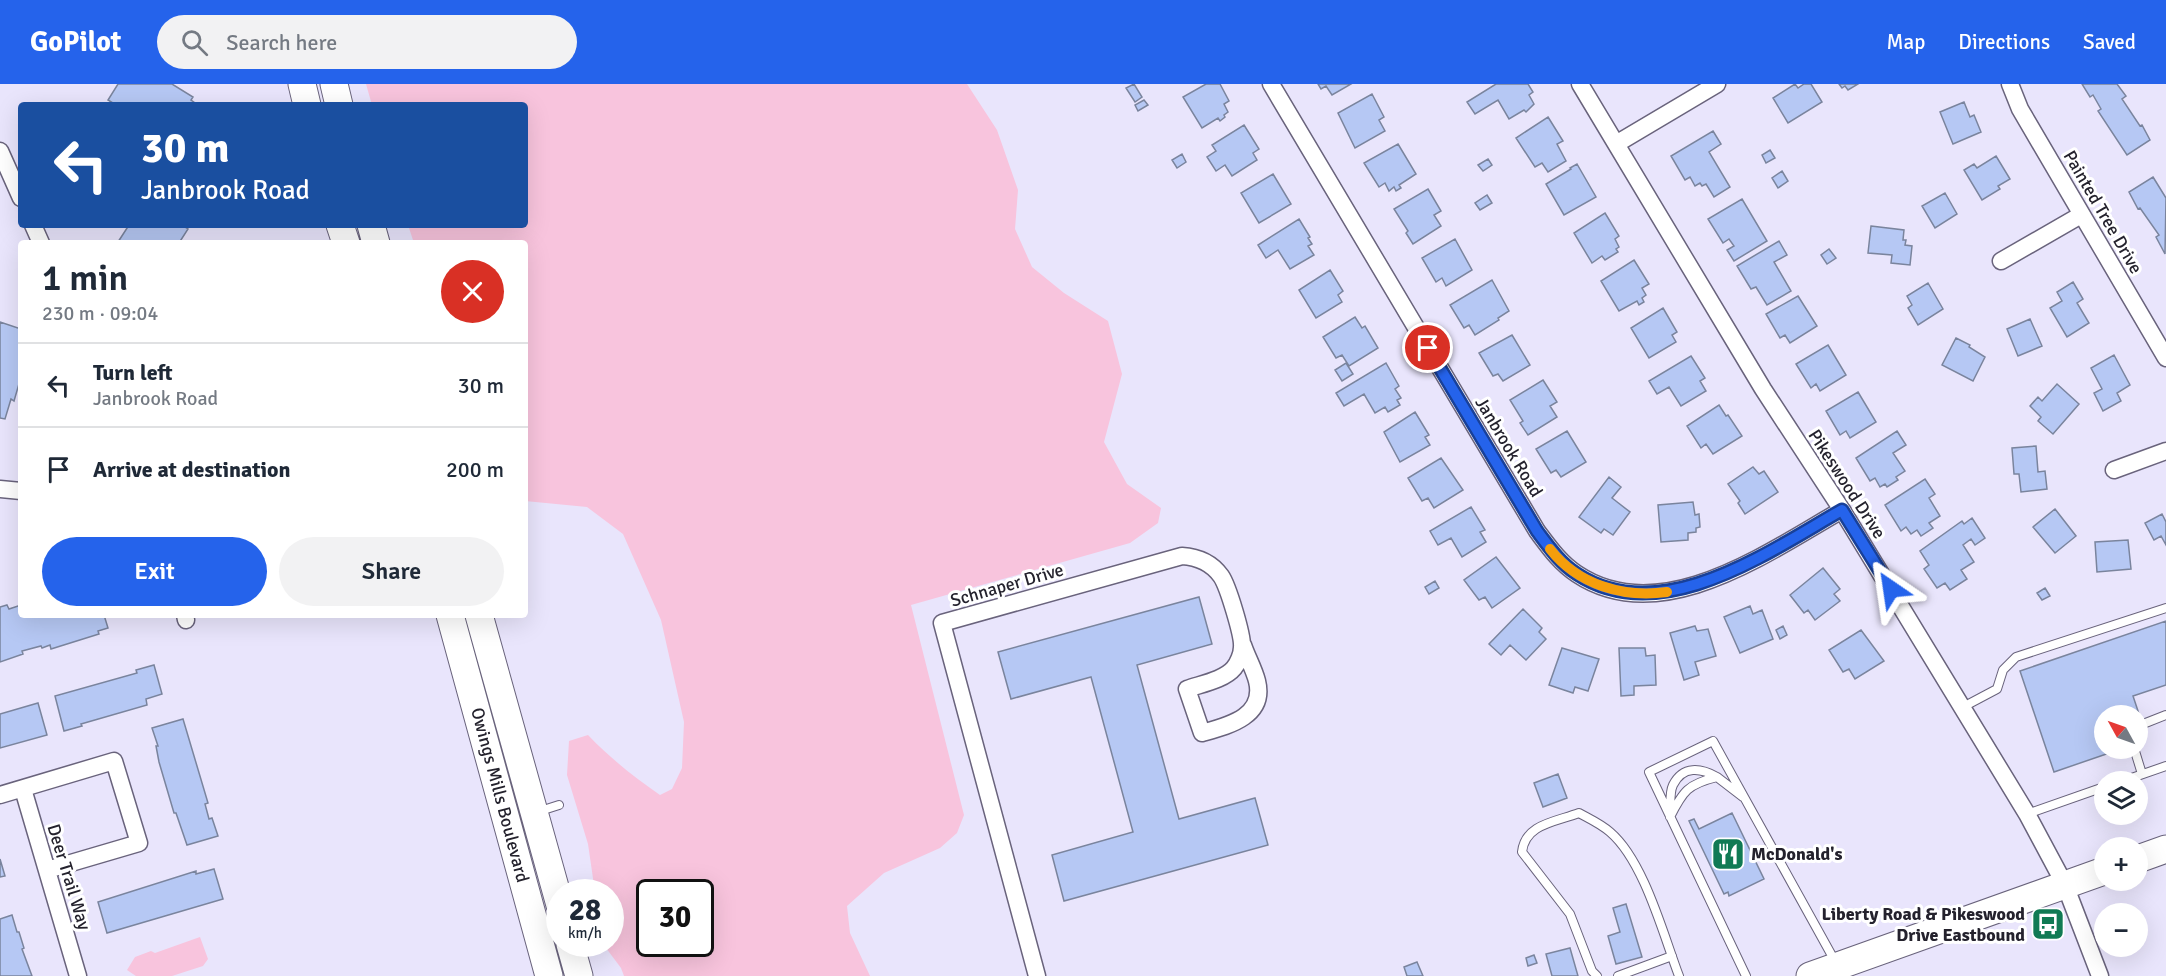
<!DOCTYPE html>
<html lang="en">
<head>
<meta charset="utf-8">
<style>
  :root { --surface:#fff; --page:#f2f2f3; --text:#1f2937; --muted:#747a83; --line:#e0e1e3; --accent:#2563eb }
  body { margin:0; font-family:Signika,sans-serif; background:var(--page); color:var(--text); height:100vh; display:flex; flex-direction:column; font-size:22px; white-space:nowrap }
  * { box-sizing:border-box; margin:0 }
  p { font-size:20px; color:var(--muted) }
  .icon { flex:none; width:33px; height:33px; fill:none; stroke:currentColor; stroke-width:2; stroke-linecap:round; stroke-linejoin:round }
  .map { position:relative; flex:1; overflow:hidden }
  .panel { position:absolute; left:18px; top:156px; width:510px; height:378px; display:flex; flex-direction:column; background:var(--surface); border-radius:6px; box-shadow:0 6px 24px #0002 }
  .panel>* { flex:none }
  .top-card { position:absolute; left:18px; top:18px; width:510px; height:126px; border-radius:6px; box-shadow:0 6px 24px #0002; background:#1a4fa0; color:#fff; overflow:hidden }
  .needle { width:39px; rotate:310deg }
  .controls { position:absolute; left:2094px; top:621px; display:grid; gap:12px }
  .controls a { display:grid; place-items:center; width:54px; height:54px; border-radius:50%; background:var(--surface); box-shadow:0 6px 24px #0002; font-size:30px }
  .speed { position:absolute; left:546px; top:795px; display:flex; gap:12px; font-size:30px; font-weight:700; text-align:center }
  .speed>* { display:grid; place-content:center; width:78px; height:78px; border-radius:50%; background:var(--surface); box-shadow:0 6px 24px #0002; line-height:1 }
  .speed small { font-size:15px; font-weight:400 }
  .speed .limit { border:3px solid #111; border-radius:9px; background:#fff; color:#111 }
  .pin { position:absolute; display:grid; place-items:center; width:51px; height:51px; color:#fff; margin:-26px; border:3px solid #fff; border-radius:50%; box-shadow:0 2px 6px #0007 }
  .me { position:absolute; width:66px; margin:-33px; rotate:328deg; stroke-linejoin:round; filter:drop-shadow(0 0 4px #0008) }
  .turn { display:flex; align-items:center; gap:21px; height:126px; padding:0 24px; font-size:27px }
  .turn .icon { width:78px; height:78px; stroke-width:2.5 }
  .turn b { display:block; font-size:42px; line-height:51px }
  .round { display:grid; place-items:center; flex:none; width:63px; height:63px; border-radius:32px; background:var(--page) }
  .overview { display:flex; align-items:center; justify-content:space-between; height:102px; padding:0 24px }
  h1 { font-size:36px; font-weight:600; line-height:45px }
  .cta { display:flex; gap:12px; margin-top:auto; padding:12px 24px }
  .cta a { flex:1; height:69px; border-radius:36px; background:var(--accent); color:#fff; font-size:24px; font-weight:600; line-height:69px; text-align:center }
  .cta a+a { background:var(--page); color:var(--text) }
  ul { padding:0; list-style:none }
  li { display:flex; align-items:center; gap:18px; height:84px; padding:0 24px; border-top:2px solid var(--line) }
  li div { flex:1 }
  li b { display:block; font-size:22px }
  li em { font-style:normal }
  header { display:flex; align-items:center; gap:36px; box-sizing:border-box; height:84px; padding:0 30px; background:var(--accent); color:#fff }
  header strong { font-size:28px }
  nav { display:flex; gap:33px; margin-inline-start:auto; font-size:21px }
  .search { width:420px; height:54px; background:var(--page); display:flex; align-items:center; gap:15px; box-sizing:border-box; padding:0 21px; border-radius:33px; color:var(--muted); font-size:22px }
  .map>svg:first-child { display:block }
  .green { fill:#f8c4dd; fill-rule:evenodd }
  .building { fill:#b6c8f4; stroke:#7a849d; stroke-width:1.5 }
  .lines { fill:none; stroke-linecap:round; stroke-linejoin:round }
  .lane-casing { stroke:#69637c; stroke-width:10 }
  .street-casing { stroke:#69637c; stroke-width:19 }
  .primary-casing { stroke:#69637c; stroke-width:29 }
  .lane { stroke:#fff; stroke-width:8 }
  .street { stroke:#fff; stroke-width:16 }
  .primary { stroke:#fff; stroke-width:27 }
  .route-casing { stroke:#184099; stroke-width:15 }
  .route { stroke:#2563eb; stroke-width:10 }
  .slow { stroke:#f59e0b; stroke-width:10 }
  .labels { text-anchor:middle; stroke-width:6; stroke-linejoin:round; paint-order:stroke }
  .street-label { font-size:18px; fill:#24222d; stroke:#fff }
  .poi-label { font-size:18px; font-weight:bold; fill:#24222d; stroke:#fff; text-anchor:start }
</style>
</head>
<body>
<header>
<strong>GoPilot</strong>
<div class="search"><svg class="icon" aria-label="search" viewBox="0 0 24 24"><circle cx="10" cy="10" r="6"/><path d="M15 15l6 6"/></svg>Search here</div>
<nav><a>Map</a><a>Directions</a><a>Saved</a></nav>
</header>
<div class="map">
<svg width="2166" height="892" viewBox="0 0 2166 892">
  <rect width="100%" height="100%" fill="#e9e5fc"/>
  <path class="green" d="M366 0H967L997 46 1018 106 1015 145 1032 183 1064 209 1108 237 1122 290 1104 358 1127 400 1161 424 1158 439 1130 459 911 521 964 731 957 749 940 764 884 789 847 822 850 849 870 892H624L621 884 603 860H610V808H595L588 760 567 691 569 657 588 651C610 674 634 693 660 711L672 705 682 684 684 638 661 536 623 450 587 423 525 417V159H414L408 141H525V21H372ZM650 808H700V860H650Z
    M200 853 208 875 203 882 172 892H136L127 886 135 873 151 867 155 869Z"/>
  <path class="building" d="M118 0H172L193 13 191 16 198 21H116L108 16Z
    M1134 0 1142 13 1135 18 1126 4Z
    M1206 0H1220L1229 17 1224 20 1228 28 1224 31 1225 33 1220 37 1218 34 1202 44 1183 13Z
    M1318 0H1351L1332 11 1326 2 1321 5Z
    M1496 0H1528L1533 8 1529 11 1534 20 1526 28 1524 26 1509 35 1498 16 1475 30 1467 18Z
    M1795 0 1798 4 1804 0H1811L1822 18 1788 39 1773 14Z
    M1839 0H1858L1848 6 1845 2 1842 4Z
    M2082 0H2117L2126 12 2122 15 2140 42 2142 41 2150 56 2127 71 2098 27 2101 25 2093 11 2090 13Z
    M1372 10 1384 33 1379 36 1385 47 1355 64 1338 29Z
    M1144 16 1148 21 1138 27 1135 21Z
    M1964 18 1970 33 1974 31 1981 48 1953 60 1940 28Z
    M1548 33 1563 57 1557 60 1566 77 1548 88 1542 79 1535 83 1516 54Z
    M1244 41 1259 65 1253 69 1257 76 1232 92 1225 81 1216 87 1207 73 1216 67 1212 61Z
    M1713 47 1721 60 1709 68 1730 103 1714 113 1706 100 1702 102 1700 99 1695 102 1690 93 1685 96 1671 72Z
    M1398 60 1416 90 1399 101 1401 104 1396 107 1394 103 1389 107 1385 99 1379 103 1364 79Z
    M1770 66 1775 74 1766 79 1762 71Z
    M1182 70 1186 78 1177 84 1172 76Z
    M1996 72 2010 95 1998 102 2000 105 1982 116 1964 86 1974 80 1977 84Z
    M1488 75 1492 81 1483 87 1478 81Z
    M1577 80 1596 113 1564 131 1546 100 1571 85 1570 84Z
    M1782 87 1788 97 1778 104 1772 94Z
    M1273 90 1291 120 1259 139 1241 109Z
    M2153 93 2166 114 2165 170 2156 153 2159 151 2140 124 2138 125 2129 108Z
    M1428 105 1441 127 1434 131 1441 142 1413 160 1406 149 1408 147 1394 125Z
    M1945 109 1957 130 1935 144 1922 122Z
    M1487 111 1492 119 1480 126 1475 119Z
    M1742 115 1767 157 1734 177 1727 166 1734 162 1729 155 1723 159 1708 135Z
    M1605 129 1619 152 1615 155 1619 163 1616 165 1618 168 1605 176 1602 172 1592 179 1574 149Z
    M1299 135 1310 153 1308 154 1312 160 1308 162 1314 171 1290 185 1278 166 1266 174 1258 161Z
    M129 141H186L185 143 188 145 179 159H119L118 158Z
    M1871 142 1904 146 1903 156H1906L1905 161 1912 162 1910 181 1891 179 1892 171 1868 169Z
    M1455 155 1472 186 1446 202 1442 194 1436 198 1422 174Z
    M1779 157 1787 171 1774 178 1791 207 1767 221 1756 203 1751 205 1737 182Z
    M1829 165 1836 174 1827 180 1821 171Z
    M1634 176 1649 200 1642 204 1646 211 1642 214 1644 218 1639 221 1637 217 1619 227 1601 197Z
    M1330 186 1343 207 1338 211 1342 218 1316 234 1299 206Z
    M1492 196 1509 227 1498 234 1499 236 1475 251 1469 241 1464 244 1450 221Z
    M2073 198 2083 215 2077 219 2089 239 2067 253 2050 224 2062 217 2057 208Z
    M1928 199 1943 225 1918 241 1908 224 1912 221 1907 212Z
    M1798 212 1817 242 1790 259 1785 251 1780 254 1766 230Z
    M1663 224 1677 248 1672 251 1676 258 1649 274 1631 244Z
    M1355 233 1362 244 1365 242 1378 264 1349 282 1342 271 1336 274 1323 253Z
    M2030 235 2042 262 2018 272 2007 245Z
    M0 238 21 245V293L14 317 11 315 5 335 0 334Z
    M1512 251 1530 281 1503 297 1498 290 1493 292 1479 269Z
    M1956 254 1970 261 1969 263 1985 273 1973 297 1942 281Z
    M1828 261 1846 291 1820 307 1816 300 1811 304 1796 280Z
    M2114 271 2130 301 2117 309 2121 317 2103 327 2094 309 2102 305 2091 284Z
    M1691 272 1705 294 1700 297 1706 307 1681 322 1669 303 1657 310 1649 297Z
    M1346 279 1353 290 1342 297 1335 286Z
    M1386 279 1399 302 1395 305 1401 314 1397 316 1400 321 1388 328 1385 323 1375 329 1364 310 1344 322 1336 309Z
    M1543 296 1557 318 1550 322 1557 333 1528 351 1520 339 1523 337 1510 316Z
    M2057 300 2079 320 2053 350 2038 337 2041 333 2030 322 2038 313 2042 317Z
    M1858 308 1876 338 1850 354 1846 347 1840 351 1826 327Z
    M1719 321 1726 332 1728 331 1742 352 1713 370 1706 360 1701 364 1687 342Z
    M1415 328 1429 351 1425 353 1430 361 1400 378 1384 348Z
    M1567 347 1586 378 1561 393 1556 386 1551 389 1536 365Z
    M1897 347 1906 361 1893 369 1905 387 1896 393 1898 396 1887 403 1885 400 1880 403 1875 394 1870 397 1856 374Z
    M2036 362 2038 388 2045 387 2047 405 2021 408 2019 390H2014L2012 364Z
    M1441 374 1463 406 1434 424 1428 414 1422 417 1408 394Z
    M1753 383 1759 390 1764 387 1778 408 1745 430 1738 419 1740 417 1728 400Z
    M1609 393 1621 403 1612 414 1630 428 1613 451 1604 445 1601 449 1579 433Z
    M1925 395 1935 410 1929 414 1940 432 1929 439 1933 444 1921 452 1917 446 1911 450 1906 443 1901 447 1885 421Z
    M1693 418 1695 431 1699 430 1700 443 1696 444V448L1688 449V456L1661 458 1658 421Z
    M1471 423 1485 446 1480 448 1486 458 1462 473 1451 454 1438 461 1430 447Z
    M2055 425 2076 452 2055 469 2033 443Z
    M2162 430 2166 438V461L2161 452 2154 456 2145 439Z
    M1972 434 1985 454 1975 461 1971 455 1963 461 1974 478 1961 486 1967 495 1950 506 1945 499 1937 504 1924 485 1929 481 1920 467 1962 437 1964 440Z
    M2128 456 2131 485 2097 488 2095 458Z
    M1496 473 1520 504 1492 524 1485 513 1479 516 1464 496Z
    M1823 484 1840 505 1834 510 1840 517 1815 536 1808 526 1804 529 1790 511Z
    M1435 497 1439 504 1429 510 1425 503Z
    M2045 504 2050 512 2042 516 2037 509Z
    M1199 513 1212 560 1137 581 1179 735 1255 714 1268 761 1064 817 1052 771 1133 748 1091 593 1011 615 998 568Z
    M7 521 9 525 21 521V531H104L108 544 98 547 99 550 51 565 50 561 42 564 41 562 22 567 23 570 0 578V523Z
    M1750 522 1753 530 1762 526 1773 555 1740 569 1724 533Z
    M1523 525 1542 544 1539 548 1546 555 1526 576 1510 561 1501 571 1489 560Z
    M2166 537V601L2133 612 2140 633 2104 632V664H2117L2118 666 2054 688 2020 587Z
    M1695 542 1697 547 1708 545 1716 572 1695 578 1699 591 1684 596 1670 549Z
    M1783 542 1787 551 1780 555 1776 546Z
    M1861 546 1884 577 1855 595 1849 585 1843 588 1829 566Z
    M1562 564 1599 575 1588 607 1575 603 1573 609 1549 601Z
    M1619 564H1645L1646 572 1655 571 1656 601 1634 602V611L1621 612Z
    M154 581 162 610 146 615 147 621 81 640 82 642 64 647 55 612 137 589 136 586Z
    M38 619 47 651 0 664V630Z
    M183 635 208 719 205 720 209 735 212 734 218 752 187 761 176 729H174L159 678 156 662H158L152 644Z
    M1558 690 1567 714 1543 723 1534 699Z
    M1732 729 1764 795 1729 812 1728 808 1724 810 1689 737 1694 735 1699 745Z
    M0 775 5 792 0 793Z
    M214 785 223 815 107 849 98 818 196 787V790Z
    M1626 820 1642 873 1616 880 1608 852 1620 848 1613 824Z
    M12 831 17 848H19L24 864 22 865 32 892H0V835Z
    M1570 864 1578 892H1552L1546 870Z
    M1534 871 1537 879 1528 882 1526 874Z
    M1417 878 1423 892H1407L1404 883Z"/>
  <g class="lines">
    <defs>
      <path id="lane" d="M1963 623 1997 605 2003 586 2016 573 2166 524
        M2138 642 2166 631
        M2134 664 2142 690
        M2120 698 2166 682
        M537 728 559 721
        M1670 730C1671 722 1669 709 1673 701 1683 681 1701 684 1717 693
        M2027 730 2104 703
        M1670 733C1683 707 1688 700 1717 693L1743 713
        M1597 892 1592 887 1570 830 1522 768C1525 740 1555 738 1579 729 1590 735 1601 740 1610 748 1644 777 1663 850 1679 892
        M1618 892 1672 872
        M1746 892 1649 688 1713 657 1836 879"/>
      <path id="street" d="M1271 0 1537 447C1549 463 1560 479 1577 490 1661 546 1768 468 1842 426
        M1580 0 1763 305 1842 426 2027 730 2065 801 2100 892
        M2010 0 2020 25 2166 274
        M1616 60 1717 0
        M0 67 21 114
        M33 141 41 159
        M2001 177 2081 131
        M2114 386 2166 367
        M0 405 21 407
        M185 531 186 536
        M23 705 78 892
        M0 711 114 677 139 759 47 786
        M1037 892 942 539 1182 472C1198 473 1211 478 1221 492 1228 502 1243 552 1242 563 1242 570 1238 579 1234 584 1224 596 1201 600 1187 605L1202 649C1227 642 1266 633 1257 597 1254 585 1247 573 1243 561"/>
      <path id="primary" d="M302 0 307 21
        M334 0 339 21
        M340 141 346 159
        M371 141 376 159
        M450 531 549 892
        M479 531 560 821
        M2138 775 2166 765
        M570 860 579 892
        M1810 892 2104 787"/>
    </defs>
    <use href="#lane" class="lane-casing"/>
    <use href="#street" class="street-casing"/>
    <use href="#primary" class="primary-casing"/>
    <use href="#lane" class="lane"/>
    <use href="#street" class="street"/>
    <use href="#primary" class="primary"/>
  </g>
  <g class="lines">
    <defs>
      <path id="route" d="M1428 264 1537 447C1549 463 1560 479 1577 490 1661 545 1768 468 1842 426L1891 505"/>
    </defs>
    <use href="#route" class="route-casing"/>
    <use href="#route" class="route"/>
    <path class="slow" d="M1550 465C1578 501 1623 514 1667 508"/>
  </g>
  <defs>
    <symbol id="restaurant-square" viewBox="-11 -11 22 22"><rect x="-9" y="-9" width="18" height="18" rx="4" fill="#117a54" stroke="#fff"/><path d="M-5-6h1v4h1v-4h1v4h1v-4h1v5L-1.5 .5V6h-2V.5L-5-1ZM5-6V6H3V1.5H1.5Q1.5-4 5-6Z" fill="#fff"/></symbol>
    <symbol id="bus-square" viewBox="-11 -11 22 22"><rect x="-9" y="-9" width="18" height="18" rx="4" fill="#117a54" stroke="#fff"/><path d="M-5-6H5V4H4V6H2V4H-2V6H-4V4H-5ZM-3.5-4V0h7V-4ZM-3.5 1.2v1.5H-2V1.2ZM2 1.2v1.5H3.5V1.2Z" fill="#fff"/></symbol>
  </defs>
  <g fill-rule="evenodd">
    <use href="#restaurant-square" x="1709" y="751" width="38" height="38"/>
    <use href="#bus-square" x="2029" y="821" width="38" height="38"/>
  </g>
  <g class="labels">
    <g class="street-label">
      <text transform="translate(2103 128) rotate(60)" y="6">Painted Tree Drive</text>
      <text transform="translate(1509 363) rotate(59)" y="6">Janbrook Road</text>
      <text transform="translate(1847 400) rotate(57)" y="6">Pikeswood Drive</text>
      <text transform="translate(1007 501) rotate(-16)" y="6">Schnaper Drive</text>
      <text transform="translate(500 711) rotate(75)" y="6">Owings Mills Boulevard</text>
      <text transform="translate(69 793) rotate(73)" y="6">Deer Trail Way</text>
    </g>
    <g class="poi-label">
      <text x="1751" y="776">McDonald's</text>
      <text x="2025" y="836" text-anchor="end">Liberty Road &amp; Pikeswood<tspan x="2025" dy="21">Drive Eastbound</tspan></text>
    </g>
  </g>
</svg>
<div class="controls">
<a><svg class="needle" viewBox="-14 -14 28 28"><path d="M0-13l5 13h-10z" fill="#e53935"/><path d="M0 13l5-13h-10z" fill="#747a83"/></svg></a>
<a><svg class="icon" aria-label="layers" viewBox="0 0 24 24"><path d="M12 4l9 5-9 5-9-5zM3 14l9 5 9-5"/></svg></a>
<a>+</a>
<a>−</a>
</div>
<div class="speed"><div>28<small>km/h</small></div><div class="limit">30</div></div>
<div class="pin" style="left:1428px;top:264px;background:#d93025"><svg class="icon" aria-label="arrive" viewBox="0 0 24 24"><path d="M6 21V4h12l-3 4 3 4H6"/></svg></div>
<svg class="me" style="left:1891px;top:505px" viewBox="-20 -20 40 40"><path d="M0-17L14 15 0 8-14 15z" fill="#2563eb" stroke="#fff" stroke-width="4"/></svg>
<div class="top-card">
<div class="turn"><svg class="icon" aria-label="left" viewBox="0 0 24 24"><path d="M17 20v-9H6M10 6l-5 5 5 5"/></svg><div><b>30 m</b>Janbrook Road</div></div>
</div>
<section class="panel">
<div class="overview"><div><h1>1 min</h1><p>230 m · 09:04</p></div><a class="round" style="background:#d93025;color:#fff"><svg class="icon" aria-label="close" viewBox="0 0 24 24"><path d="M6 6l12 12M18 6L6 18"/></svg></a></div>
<ul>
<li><svg class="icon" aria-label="left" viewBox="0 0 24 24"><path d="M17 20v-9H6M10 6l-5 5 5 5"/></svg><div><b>Turn left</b><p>Janbrook Road</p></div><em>30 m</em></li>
<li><svg class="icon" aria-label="arrive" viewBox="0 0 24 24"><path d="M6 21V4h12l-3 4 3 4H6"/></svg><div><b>Arrive at destination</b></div><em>200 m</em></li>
</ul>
<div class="cta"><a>Exit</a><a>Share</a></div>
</section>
</div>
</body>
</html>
